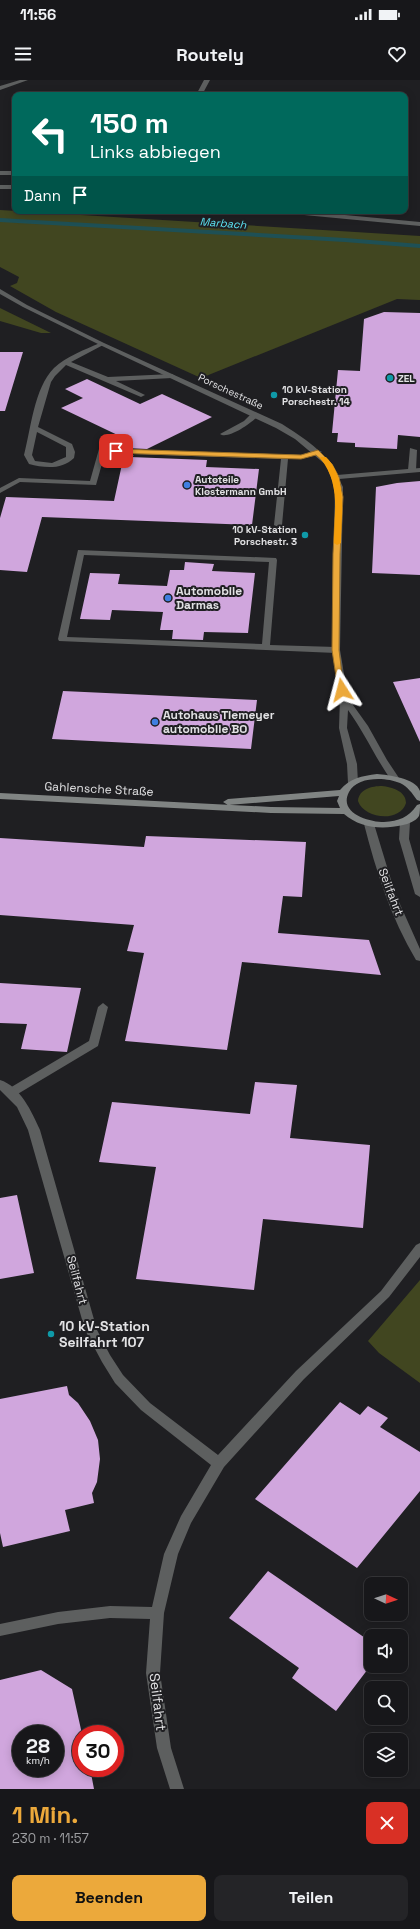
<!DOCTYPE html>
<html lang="de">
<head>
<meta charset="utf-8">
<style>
  :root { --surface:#17171a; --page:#242427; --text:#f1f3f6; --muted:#9e9fa2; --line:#363639; --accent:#eca93b }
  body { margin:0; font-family:"Space Grotesk",sans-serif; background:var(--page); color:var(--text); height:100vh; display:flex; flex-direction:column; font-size:15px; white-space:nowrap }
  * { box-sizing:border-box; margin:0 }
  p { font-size:13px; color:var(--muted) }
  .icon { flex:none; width:22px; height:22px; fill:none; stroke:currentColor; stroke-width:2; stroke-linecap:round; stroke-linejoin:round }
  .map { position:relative; height:1709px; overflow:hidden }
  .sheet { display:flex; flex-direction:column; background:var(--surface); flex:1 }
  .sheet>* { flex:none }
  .banner { position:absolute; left:12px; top:12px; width:396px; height:122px; border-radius:8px; box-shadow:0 2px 10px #0003,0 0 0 1px var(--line); background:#00695c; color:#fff; overflow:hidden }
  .needle { width:26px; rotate:93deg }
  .buttons { position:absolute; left:364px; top:1497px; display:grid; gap:8px }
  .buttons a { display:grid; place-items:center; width:44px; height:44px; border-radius:8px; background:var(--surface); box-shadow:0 2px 10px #0003,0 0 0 1px var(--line); font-size:20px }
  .speed { position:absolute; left:12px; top:1645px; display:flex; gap:8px; font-size:20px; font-weight:700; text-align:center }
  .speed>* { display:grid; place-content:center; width:52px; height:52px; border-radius:50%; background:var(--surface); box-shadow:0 2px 10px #0003,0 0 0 1px var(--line); line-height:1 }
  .speed small { font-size:10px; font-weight:400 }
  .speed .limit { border:6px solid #d22; background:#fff; color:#111 }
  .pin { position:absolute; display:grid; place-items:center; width:34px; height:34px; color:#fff; margin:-17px; border-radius:8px; box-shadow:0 2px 6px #0006 }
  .me { position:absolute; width:44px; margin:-22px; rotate:351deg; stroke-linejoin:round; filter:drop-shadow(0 0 3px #0008) }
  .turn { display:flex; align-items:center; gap:14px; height:84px; padding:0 12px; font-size:18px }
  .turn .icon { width:52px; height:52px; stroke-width:2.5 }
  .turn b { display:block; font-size:28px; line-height:34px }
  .then { display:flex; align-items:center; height:38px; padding:0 12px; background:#0003; gap:8px; font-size:15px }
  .round { display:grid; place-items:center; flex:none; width:42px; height:42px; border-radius:8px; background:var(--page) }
  .summary { display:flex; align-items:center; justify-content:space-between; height:68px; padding:0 12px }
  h1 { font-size:24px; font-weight:800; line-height:30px; color:var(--accent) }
  .primary-button { display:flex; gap:8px; margin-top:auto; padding:8px 12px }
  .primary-button a { flex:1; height:46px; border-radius:8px; background:var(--accent); color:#111; font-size:16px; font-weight:800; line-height:46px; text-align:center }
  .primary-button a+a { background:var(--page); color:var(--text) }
  .status { display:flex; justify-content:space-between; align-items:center; height:28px; padding:0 20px; background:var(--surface); direction:ltr }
  .status svg { height:11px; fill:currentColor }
  header { display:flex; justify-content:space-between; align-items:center; height:52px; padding:0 12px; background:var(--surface); font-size:18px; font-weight:800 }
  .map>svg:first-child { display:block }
  .green { fill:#414620 }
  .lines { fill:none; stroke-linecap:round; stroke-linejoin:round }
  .stream { stroke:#1e5055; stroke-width:4 }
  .building { fill:#d0a6dd; fill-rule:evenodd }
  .lane { fill:#5d5f5f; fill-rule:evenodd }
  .street { fill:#5d5f5f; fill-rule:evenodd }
  .secondary { fill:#808483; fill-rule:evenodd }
  .route { fill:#eca93b; stroke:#996e26 }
  .slow { fill:#f59e0b }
  .culture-dot { fill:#0f9aa8; stroke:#1f1f22; stroke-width:1.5 }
  .shop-dot { fill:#3f7fe0; stroke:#1f1f22; stroke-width:1.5 }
  .labels { text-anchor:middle; stroke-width:4; stroke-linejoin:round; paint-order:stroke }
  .far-poi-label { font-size:10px; font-weight:bold; fill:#e2e2e4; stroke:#1f1f22; text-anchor:start }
  .far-street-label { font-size:10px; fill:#e2e2e4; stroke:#1f1f22 }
  .far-water-label { font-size:11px; font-style:italic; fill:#5de5f5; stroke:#1f1f22 }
  .poi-label { font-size:12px; font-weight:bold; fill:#e2e2e4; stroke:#1f1f22; text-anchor:start }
  .street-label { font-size:12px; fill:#e2e2e4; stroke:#1f1f22 }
  .near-poi-label { font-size:14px; font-weight:bold; fill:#e2e2e4; stroke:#1f1f22; text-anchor:start }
  .near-street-label { font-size:14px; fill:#e2e2e4; stroke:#1f1f22 }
</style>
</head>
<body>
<div class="status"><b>11:56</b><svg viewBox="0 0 49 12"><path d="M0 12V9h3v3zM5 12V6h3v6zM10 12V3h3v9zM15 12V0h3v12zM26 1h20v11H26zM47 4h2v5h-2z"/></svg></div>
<header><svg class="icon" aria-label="menu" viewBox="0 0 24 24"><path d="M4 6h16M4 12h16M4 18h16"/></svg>Routely<svg class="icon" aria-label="heart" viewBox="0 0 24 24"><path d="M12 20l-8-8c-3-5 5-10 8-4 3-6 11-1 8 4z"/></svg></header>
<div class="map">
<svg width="420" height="1709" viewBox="0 0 420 1709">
  <rect width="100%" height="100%" fill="#1f1f22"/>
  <path class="green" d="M0 130 420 156V220L397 219 201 298 56 232 10 206 17 203 19 197 0 187Z
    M0 228 2 229 51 253H41L0 241Z
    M382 706C392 707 406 711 406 723 400 743 364 739 358 721 359 709 372 706 382 706Z
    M420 1200V1303L379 1273 368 1261Z"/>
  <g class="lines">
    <path class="stream" d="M0 140 345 160 420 166"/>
  </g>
  <path class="building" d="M384 232 420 233V357L398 355 397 369 355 367V363L337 362 338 353H332L338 290 360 291 364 239Z
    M0 272H23L5 331H0Z
    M87 299 140 324 162 314 212 337 147 369 126 368 128 360 61 328 83 318 65 309Z
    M124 375H134L130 377 207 380 206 387 259 389 252 445 42 437 27 492 0 490V438L6 417 114 421Z
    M420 401V495L372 493 376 407 397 403Z
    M185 482 214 484 212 491 255 493 248 553 204 552 203 560 172 559 173 550H160L163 532 112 530 110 540 80 539 90 493 120 494 118 504 167 506 170 490H184Z
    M420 598V662L393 602Z
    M63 611 257 620 251 669 52 659Z
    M146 756 306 762 302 817 283 816 278 853 369 860 381 895 242 882 227 970 125 961 144 873 127 871 134 845 0 835V758L144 767Z
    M0 903 81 908 67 972 21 969 27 944 0 943Z
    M255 1002 297 1005 290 1058 370 1065 363 1148 263 1139 254 1210 136 1199 156 1087 99 1082 112 1022 250 1034Z
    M17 1115 34 1193 0 1199V1118Z
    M67 1306 69 1315 78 1323 90 1341 98 1360 100 1379 97 1402 92 1413 94 1423 65 1430 70 1451 3 1467 0 1453V1319Z
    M340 1322 360 1335 368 1326 388 1338 380 1347 420 1372V1411L357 1488 255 1419Z
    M268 1491 371 1562V1585L336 1631 292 1598 299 1588 229 1538Z
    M41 1590 72 1609 82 1654 81 1688H90L94 1709H0V1600ZM21 1654H55V1688H21Z"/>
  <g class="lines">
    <path class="lane" d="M20 0H28L0 10V6Z
      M204 0H210L202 15H196Z
      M0 91H15V95H0Z
      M0 105H15V109H0Z
      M280 131H302L420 142V146L283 133Z
      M100 263 105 264 71 282 108 297 172 294 175 296 172 298 116 301 143 314 145 315 141 317 66 285 55 296 51 302 38 347 72 364 75 372 74 378C62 390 44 388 29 384L24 375C31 349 34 308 54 288 67 276 84 270 100 263ZM37 352 66 367V377L52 383 35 381 32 375Z
      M252 333 259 335C253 342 228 360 220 354L244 341Z
      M410 368 417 370 416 390 412 392 408 390Z
      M99 369 301 375 318 370 322 372 301 379H288L282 445 278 447 274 445 281 379 105 373 96 405 20 402 0 413V408L19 398 90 401Z
      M78 470 276 478 277 480 270 565 336 567 340 570 336 573 59 561 58 559ZM84 475 269 482 262 564 67 557Z
      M103 923 108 927 98 966 16 1015H8L7 1012 8 1009 89 961 98 927Z"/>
    <path class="street" d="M0 209 27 225 104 263 282 344C302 357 327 372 337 395L420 388V392L339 399 343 407 340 570 348 618 368 646 387 680 399 698 397 700H391C375 677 364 652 348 630L347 648 357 684 358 703 353 706 348 703 347 684 339 648 340 618 332 570 335 407 326 385 295 359 276 348 100 265 23 227 0 214Z
      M405 739 410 742 409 759 420 797V817L415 814 399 759 400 742Z
      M369 741 374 744 395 813 420 869V881L416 880C391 838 376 791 364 744Z
      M0 1000C20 1006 32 1032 40 1050L97 1250 110 1275 123 1295 150 1323 218 1375 296 1291 381 1211 416 1165 420 1163V1177L389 1217 304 1299 224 1387 191 1443 178 1474 164 1533 160 1593 171 1668 184 1709H170L157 1668 146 1593 150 1539 110 1538 58 1544 0 1556V1544L58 1532 110 1526 152 1527 164 1474 181 1436 211 1385 141 1330 115 1303 102 1282 85 1250 28 1050 17 1027 0 1010Z"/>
    <path class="secondary" d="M377 694C388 695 416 698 420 711 420 714 420 718 420 721L417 720C412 713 408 707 400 703 386 697 357 696 349 712 338 733 369 742 384 742 399 741 408 738 417 725L420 724C420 728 420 733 419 736 416 741 408 744 403 745 382 750 360 748 344 734L271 733 0 719V713L271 727 340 728 337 721 339 716 228 725 223 722 228 719 340 710C350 698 362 696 377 694Z"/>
  </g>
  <path class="route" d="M116 369 301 375 318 370 332 384 339 397 343 417 340 474 339 570 344 611 338 610 332 570 333 474 336 417 332 397 326 384 316 375 301 379 114 373V370Z"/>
  <path class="slow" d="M321 377H326C348 399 341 434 341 463L337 465 334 463C334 431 341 404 320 378Z"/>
  <g class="culture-dot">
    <circle cx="390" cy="298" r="4"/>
    <circle cx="274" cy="315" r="4"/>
    <circle cx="305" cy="455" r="4"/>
    <circle cx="51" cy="1254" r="4"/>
  </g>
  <g class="shop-dot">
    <circle cx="187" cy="405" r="4"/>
    <circle cx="168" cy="518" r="4"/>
    <circle cx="155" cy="642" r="4"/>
  </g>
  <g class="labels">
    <g class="far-poi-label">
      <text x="398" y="302">ZEL</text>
      <text x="282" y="313">10 kV-Station<tspan x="282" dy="12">Porschestr. 14</tspan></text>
      <text x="195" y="403">Autoteile<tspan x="195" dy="12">Klostermann GmbH</tspan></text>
      <text x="297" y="453" text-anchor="end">10 kV-Station<tspan x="297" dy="12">Porschestr. 3</tspan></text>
    </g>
    <g class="far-street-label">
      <text transform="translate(231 311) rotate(25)" y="4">Porschestraße</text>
    </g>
    <g class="far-water-label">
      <text transform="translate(223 143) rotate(4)" y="4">Marbach</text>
    </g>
    <g class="poi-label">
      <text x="176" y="515">Automobile<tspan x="176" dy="14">Darmas</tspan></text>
      <text x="163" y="639">Autohaus Tiemeyer<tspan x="163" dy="14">automobile BO</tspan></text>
    </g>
    <g class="street-label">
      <text transform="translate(99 709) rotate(3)" y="4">Gahlensche Straße</text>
      <text transform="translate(391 812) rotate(69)" y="4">Seilfahrt</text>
      <text transform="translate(77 1200) rotate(75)" y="4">Seilfahrt</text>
    </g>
    <g class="near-poi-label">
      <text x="59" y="1251">10 kV-Station<tspan x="59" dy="16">Seilfahrt 107</tspan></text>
    </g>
    <g class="near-street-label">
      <text transform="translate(158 1622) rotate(83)" y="5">Seilfahrt</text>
    </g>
  </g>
</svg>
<div class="buttons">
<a><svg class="needle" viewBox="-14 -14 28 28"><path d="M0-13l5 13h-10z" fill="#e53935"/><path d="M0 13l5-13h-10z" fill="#9e9fa2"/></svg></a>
<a><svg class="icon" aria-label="sound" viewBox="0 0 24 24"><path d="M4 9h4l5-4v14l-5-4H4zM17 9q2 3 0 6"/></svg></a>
<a><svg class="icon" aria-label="search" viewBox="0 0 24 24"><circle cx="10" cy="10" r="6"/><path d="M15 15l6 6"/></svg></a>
<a><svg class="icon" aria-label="layers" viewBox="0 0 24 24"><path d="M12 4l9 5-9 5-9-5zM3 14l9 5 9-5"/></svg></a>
</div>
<div class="speed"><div>28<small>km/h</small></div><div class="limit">30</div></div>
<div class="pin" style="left:116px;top:371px;background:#d93025"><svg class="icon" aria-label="arrive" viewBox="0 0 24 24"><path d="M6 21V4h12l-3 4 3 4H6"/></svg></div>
<svg class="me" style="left:342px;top:610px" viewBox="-20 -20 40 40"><path d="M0-17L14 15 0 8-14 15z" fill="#eca93b" stroke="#fff" stroke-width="4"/></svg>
<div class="banner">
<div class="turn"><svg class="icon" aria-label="left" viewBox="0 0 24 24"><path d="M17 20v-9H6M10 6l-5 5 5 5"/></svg><div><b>150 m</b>Links abbiegen</div></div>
<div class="then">Dann<svg class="icon" aria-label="arrive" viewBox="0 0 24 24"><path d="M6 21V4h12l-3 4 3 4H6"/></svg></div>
</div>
</div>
<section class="sheet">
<div class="summary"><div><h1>1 Min.</h1><p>230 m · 11:57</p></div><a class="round" style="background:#d93025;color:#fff"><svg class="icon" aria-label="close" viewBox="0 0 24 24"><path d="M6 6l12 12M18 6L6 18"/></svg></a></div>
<div class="primary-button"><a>Beenden</a><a>Teilen</a></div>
</section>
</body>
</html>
